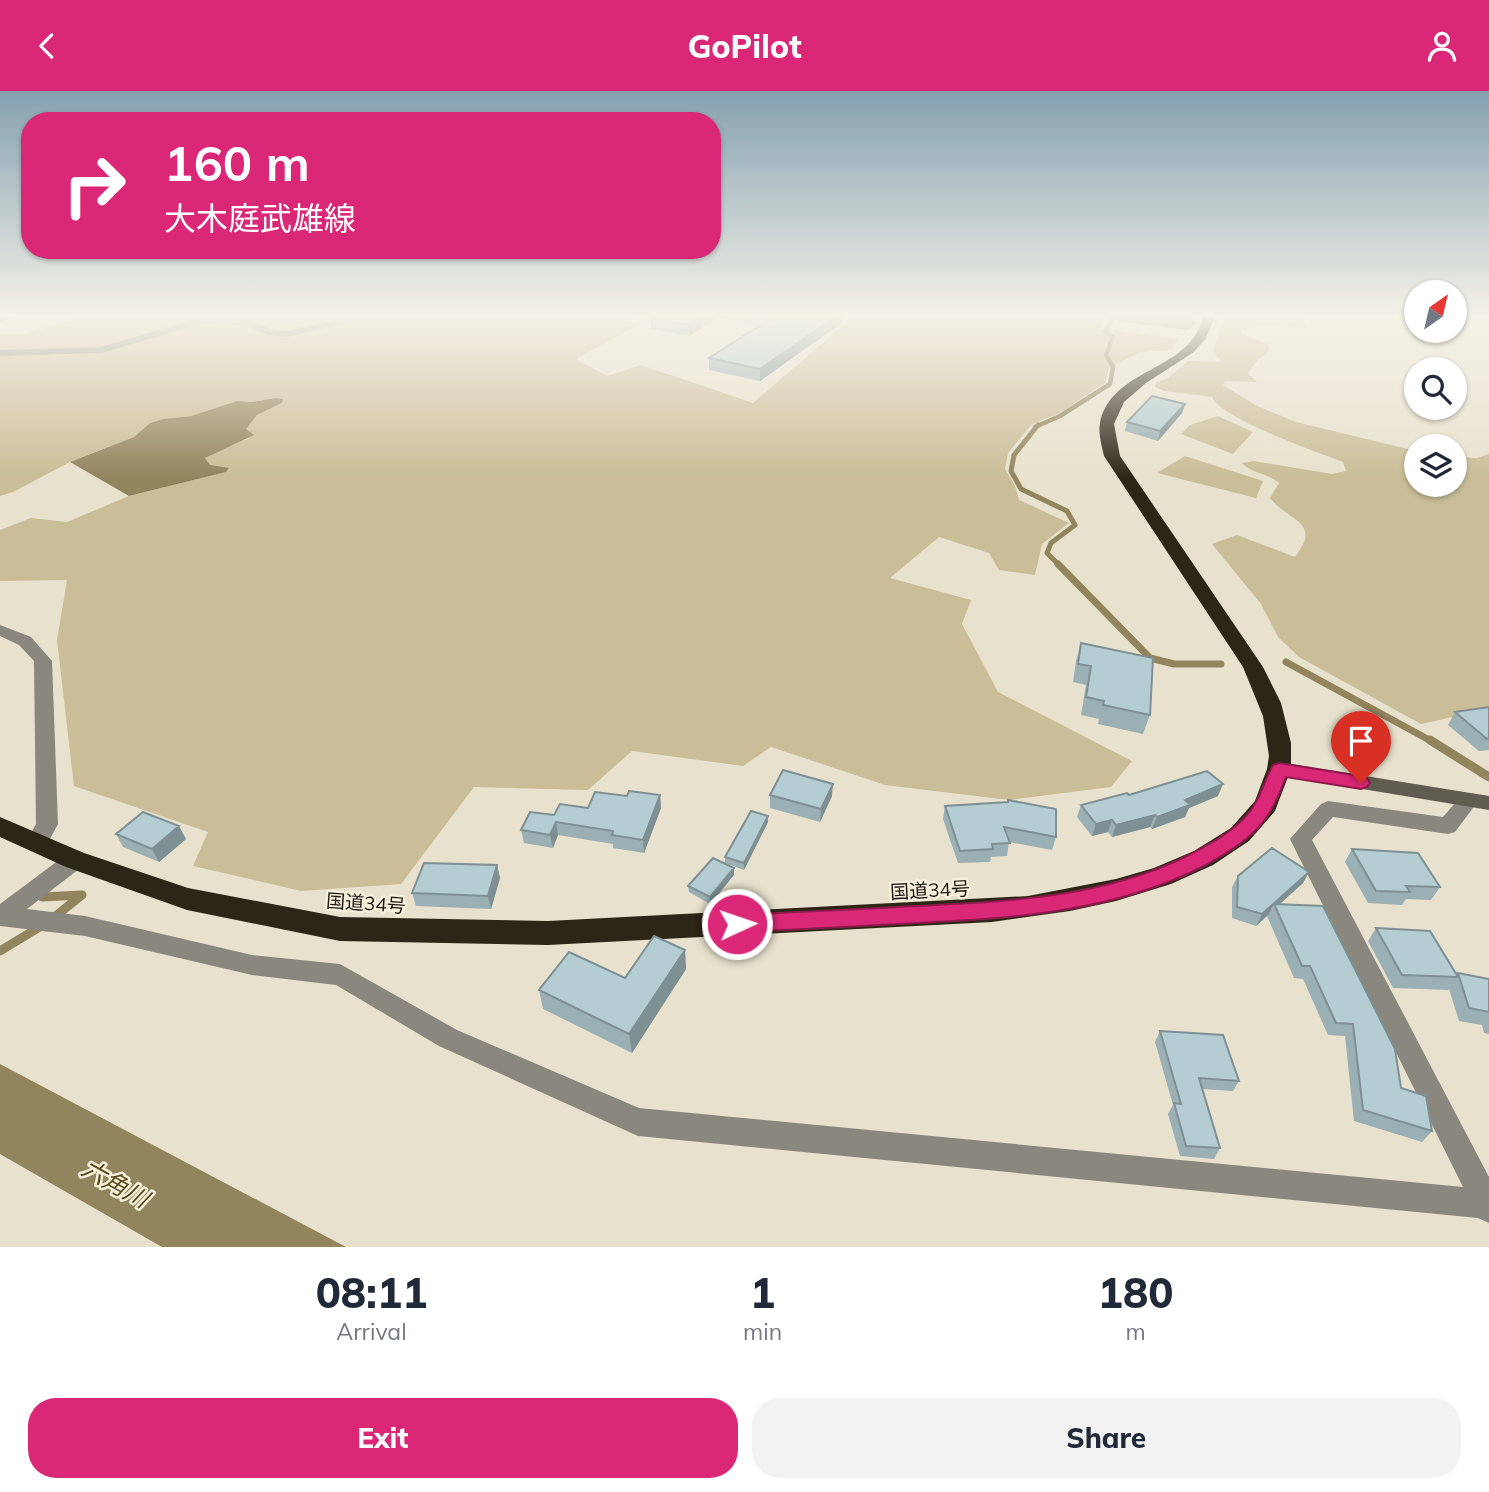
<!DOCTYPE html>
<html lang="en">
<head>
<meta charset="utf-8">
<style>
  :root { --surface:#fff; --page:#f2f2f3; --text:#1f2937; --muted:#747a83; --accent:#db2777 }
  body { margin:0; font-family:Mulish,"Noto Sans JP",sans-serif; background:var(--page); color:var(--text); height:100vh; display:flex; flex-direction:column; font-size:26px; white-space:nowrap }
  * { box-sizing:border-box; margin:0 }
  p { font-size:23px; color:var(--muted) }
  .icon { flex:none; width:38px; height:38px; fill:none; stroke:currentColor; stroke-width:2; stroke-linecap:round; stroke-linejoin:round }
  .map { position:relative; height:1156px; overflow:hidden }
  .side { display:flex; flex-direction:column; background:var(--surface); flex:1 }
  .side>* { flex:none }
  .banner { position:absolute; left:21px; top:21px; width:700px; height:147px; border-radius:28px; box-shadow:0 2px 5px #0004; background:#db2777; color:#fff; overflow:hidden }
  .needle { width:46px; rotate:34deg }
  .fabs { position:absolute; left:1404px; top:189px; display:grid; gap:14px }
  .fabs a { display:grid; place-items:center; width:63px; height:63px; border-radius:50%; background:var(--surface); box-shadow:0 2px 5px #0004; font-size:35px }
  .pin { position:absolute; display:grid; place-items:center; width:60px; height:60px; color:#fff; margin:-72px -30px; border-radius:50% 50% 50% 0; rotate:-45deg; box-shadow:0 0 7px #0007 }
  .pin .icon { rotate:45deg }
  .me { position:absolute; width:77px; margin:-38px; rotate:87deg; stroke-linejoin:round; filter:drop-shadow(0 0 5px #0008) }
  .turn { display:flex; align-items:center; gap:24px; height:147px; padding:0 28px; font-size:32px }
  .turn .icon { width:91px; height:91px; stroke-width:2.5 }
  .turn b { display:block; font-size:49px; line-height:60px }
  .eta { display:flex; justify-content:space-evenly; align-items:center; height:119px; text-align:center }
  .eta b { font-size:42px; font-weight:800; line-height:49px }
  .cta { display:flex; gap:14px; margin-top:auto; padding:14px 28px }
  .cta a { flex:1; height:80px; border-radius:28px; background:var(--accent); color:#fff; font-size:28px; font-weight:800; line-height:80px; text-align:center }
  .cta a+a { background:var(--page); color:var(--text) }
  header { display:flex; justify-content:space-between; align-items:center; height:91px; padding:0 28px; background:var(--accent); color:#fff; font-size:32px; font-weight:800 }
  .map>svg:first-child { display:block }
  .green { fill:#cabd98 }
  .water { fill:#92845d }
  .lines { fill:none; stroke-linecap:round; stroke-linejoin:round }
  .stream-far3 { stroke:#92845d; stroke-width:4.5 }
  .stream-far2 { stroke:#92845d; stroke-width:5 }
  .stream-far1 { stroke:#92845d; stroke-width:7 }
  .stream { stroke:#92845d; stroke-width:9 }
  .street { fill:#8a877e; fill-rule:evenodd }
  .secondary { fill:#605c50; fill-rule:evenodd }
  .highway { fill:#2c2616; fill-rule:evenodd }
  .wall { fill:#9bb0b5 }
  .shaded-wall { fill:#7e9094 }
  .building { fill:#b4cdd3; stroke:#7e9094; stroke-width:2 }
  .route { fill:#db2777; stroke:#8e194d; stroke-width:2 }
  .labels { text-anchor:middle; stroke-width:5; stroke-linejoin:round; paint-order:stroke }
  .street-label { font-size:19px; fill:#1a1811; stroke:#f6efda }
  .near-water-label { font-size:24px; font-style:italic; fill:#594817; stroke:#f6efda }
</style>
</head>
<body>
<header><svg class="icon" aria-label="back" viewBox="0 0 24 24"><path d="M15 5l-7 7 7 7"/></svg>GoPilot<svg class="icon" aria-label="person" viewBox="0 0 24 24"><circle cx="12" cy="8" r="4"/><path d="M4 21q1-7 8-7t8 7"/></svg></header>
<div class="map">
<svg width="1489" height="1156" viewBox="0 0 1489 1156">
  <rect width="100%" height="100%" fill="#e8e1cd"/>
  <path class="green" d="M89 225H626L625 228 638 234 576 268 607 285 641 274 753 312 847 231 828 225H1105L1101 237 1178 248 1171 259 1141 261 1109 277 1105 292 1058 323 1032 333 1008 362 1005 378 1015 395 1019 409 1069 432 1042 453 1035 484 999 479 989 462 939 446 890 487 971 509 962 533 998 601 1132 670 1111 696 1009 709 885 694 771 656 743 675 632 660 588 699 474 696 401 793 301 800 193 775 208 741 74 695 57 549 67 489 0 490V439L31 427 67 431 129 405 226 381 210 374 205 367 231 353 249 348 245 339 257 324 282 312 275 307 252 311 237 310 191 325 163 328 150 332 134 346 70 371 13 401 0 405V243H22Z
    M1225 225H1297L1305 230 1307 237 1263 235 1242 239 1241 243 1267 253 1270 259 1257 270 1248 282 1257 291 1225 290 1223 294 1257 315 1296 331 1416 360V394H1454V366L1477 367 1489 363V618L1421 633 1299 566 1278 546 1261 513 1212 453 1237 444 1295 466C1323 431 1288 430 1270 407L1279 392C1268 382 1252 383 1242 372L1254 370 1332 383 1346 380 1343 371C1319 362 1220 327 1212 306L1164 300 1155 296 1156 292 1168 287 1188 270 1221 271 1213 259Z
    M1218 325 1253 341 1233 363 1181 343 1190 334Z
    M1185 365 1263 390 1256 407 1157 382Z"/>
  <path class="water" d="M1105 225H1183L1197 231 1189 239 1122 231Z
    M275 307 283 308 282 312 257 324 246 338 254 344 205 367 210 374 229 377 226 381 129 405 70 371 134 346 150 332 163 328 191 325 237 310 252 311Z
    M0 973 346 1156H162L0 1063Z"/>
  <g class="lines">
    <path class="stream-far3" d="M0 229 12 225
      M1035 336 1060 325 1110 293 1113 276 1106 264 1113 246 1105 240 1112 228"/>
    <path class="stream-far2" d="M1038 334 1014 364 1011 380 1021 398 1067 420 1075 434 1051 452 1047 462 1060 475"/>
    <path class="stream-far1" d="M1058 473 1150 567 1174 573H1221
      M1286 571 1433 651"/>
    <path class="stream" d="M1430 649 1489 686
      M42 806 82 804
      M53 827 82 804
      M0 860 43 834"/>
    <path class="street" d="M355 225H374L287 246 268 244 245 234 201 233 102 262 0 265V259L101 256 200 227 247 228 273 239 287 240Z
      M0 534 31 546 52 570 58 733 45 757 37 759 29 757 26 751 36 733 34 570 19 554 0 545Z
      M1469 702 1476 704 1479 709 1455 741 1448 743 1333 726 1312 749 1489 1086V1132L1478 1127 638 1045 439 955 336 894 252 884 85 845 0 835V813L67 763 75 761 83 763 86 769 83 775 27 818 85 825 252 864 340 873 457 939 639 1017 1463 1096 1290 748 1321 713 1328 710 1443 726 1462 704Z"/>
    <path class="secondary" d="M1279 671 1489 705V719L1272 683 1269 678 1272 673Z"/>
    <path class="highway" d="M1204 225H1215L1206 247 1194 261 1146 292 1124 311 1114 333 1120 365 1263 576 1281 612 1291 652V678L1275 720 1249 750 1213 774 1171 793 1116 810 1070 820 992 831 548 854 340 850 187 819 66 776 0 746V726L84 762 188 797 340 826 548 830 1028 805 1116 788 1154 777 1194 760 1231 737 1255 710 1267 678 1269 665 1263 625 1243 576 1104 365C1102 355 1098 343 1100 332 1109 286 1165 281 1191 250 1197 243 1201 234 1204 225Z"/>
  </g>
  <path class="wall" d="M654 225H843V231L760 290 709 279V267L760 235 719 226 689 245 651 238V227Z
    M1185 313 1182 322 1158 350 1125 340 1127 331Z
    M1081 552 1150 624 1143 643 1098 633 1099 628 1081 624 1086 594 1073 591 1076 570Z
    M1489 616V659L1479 660 1448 634 1455 621Z
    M660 704 661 717 644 762 613 757V753L558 744 553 757 524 752 521 739 554 724 588 717 627 705Z
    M770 704 832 705 820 731 770 717Z
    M1129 704 1218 705 1189 717 1185 726 1152 738 1150 736 1112 746 1108 741 1092 745 1077 726 1081 714Z
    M945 715 1056 746 1052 759 1009 751 1007 765 991 766 990 771 958 772 943 728Z
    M768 731 744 779 725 772V766Z
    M116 743 186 748 159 771 123 756Z
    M1352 758 1440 796 1431 809 1406 808 1402 814 1368 812 1345 771Z
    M497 774 500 787 491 818 416 815 412 802Z
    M1309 781 1303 792 1280 813 1401 997 1432 1040 1422 1051 1354 1030 1345 945 1328 944 1303 888 1294 887 1267 825 1268 824 1256 835 1232 827V796L1238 785Z
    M734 784 710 813 689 801 688 795Z
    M1376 837 1456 884 1458 882 1489 888V943L1484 942 1482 934 1459 930 1449 898 1448 899 1393 897 1368 850Z
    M685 859 686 878 632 962 543 918 539 899 625 887Z
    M1160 940 1239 990 1233 1000 1202 998 1220 1057 1214 1068 1180 1065 1168 1023 1173 1014 1155 951Z"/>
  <path class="shaded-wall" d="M702 225H719L689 245V234Z
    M836 225H843V231L760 290V278Z
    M1185 313 1182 322 1158 350 1160 340Z
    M833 693 832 705 820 731 821 718Z
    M1223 693 1218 705 1189 717 1185 726 1152 738 1157 726 1185 709Z
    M660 704 661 717 644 762 643 749Z
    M1155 724 1150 736 1112 746 1116 734Z
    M768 725V731L744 779V772Z
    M1112 729 1108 741 1092 745 1096 733Z
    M556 731 558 744 553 757 550 744Z
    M179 735 186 748 159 771 152 758Z
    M497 774 500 787 491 818 488 805Z
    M734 777V784L710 813V806Z
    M1309 781 1303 792 1275 817 1274 813 1268 824 1256 835 1262 823Z
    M685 859 686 878 632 962 629 943Z"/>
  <path class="building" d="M654 225H702L689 234 651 227Z
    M764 225H836L760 278 709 267 772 227Z
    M1152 305 1185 313 1160 340 1127 331Z
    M1081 552 1153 567 1150 624 1103 614 1104 610 1086 606 1091 575 1078 573Z
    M1489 616V647L1487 648 1455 621Z
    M783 679 833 693 821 718 770 704Z
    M1207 680 1223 693 1185 709 1190 714 1157 726 1155 724 1116 734 1112 729 1096 733 1081 714 1127 702 1129 704Z
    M629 700 660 704 643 749 612 744 613 740 556 731 550 744 521 739 530 721 554 724 560 713 588 717 595 701 627 705Z
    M1008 709 1056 718V746L1004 736 1010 752 992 753 993 758 960 760 945 715 1008 711Z
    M751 720 768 725 744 772 725 766Z
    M143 721 179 735 152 758 116 743Z
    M1272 757 1309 781 1262 823 1237 816 1238 785Z
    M1352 758 1418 762 1440 796 1406 795 1410 801 1376 800Z
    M713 767 734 777 710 806 688 795Z
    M424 772 497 774 488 805 412 802Z
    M1274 813 1323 815 1395 958 1401 997 1426 1005 1432 1040 1363 1019 1353 933 1336 932 1310 875H1302Z
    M1376 837 1430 840 1458 886 1402 884Z
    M654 845 685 859 629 943 539 899 569 861 625 887Z
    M1458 882 1489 888V921L1469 917Z
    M1160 940 1223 944 1239 990 1199 987 1220 1057 1186 1055 1174 1012 1181 1013Z"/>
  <linearGradient id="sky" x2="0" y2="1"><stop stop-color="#85a1b0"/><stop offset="0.58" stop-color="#f5f2e8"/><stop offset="1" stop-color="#f5f2e8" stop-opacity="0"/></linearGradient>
  <rect width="1489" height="387" fill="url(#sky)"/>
  <path class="route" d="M1279 672 1361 685 1367 687 1370 692 1367 696 1361 698 1286 686C1279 704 1272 722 1258 737 1243 753 1221 766 1202 776 1107 824 1001 828 897 833 844 836 790 839 737 841L730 839 727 833 730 826 737 824C791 821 844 819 897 816 996 811 1099 809 1189 764 1208 754 1231 742 1246 725 1260 710 1263 692 1273 674Z"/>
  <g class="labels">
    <g class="street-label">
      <text transform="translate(930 799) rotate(-3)" y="7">国道34号</text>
      <text transform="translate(366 812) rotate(4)" y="7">国道34号</text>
    </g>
    <g class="near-water-label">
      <text transform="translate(115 1093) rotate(29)" y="8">六角川</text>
    </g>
  </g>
</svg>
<div class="fabs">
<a><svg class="needle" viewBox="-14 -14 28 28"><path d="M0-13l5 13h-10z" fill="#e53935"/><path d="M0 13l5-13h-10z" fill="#747a83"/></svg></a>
<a><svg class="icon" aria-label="search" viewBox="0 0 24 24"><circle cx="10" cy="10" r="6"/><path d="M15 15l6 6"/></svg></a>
<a><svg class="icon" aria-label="layers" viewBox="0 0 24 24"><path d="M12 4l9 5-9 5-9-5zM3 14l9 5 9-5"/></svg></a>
</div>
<div class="pin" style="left:1361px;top:692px;background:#d93025"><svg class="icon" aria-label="arrive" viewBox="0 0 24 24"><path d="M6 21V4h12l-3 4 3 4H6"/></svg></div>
<svg class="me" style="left:737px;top:833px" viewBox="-20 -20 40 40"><circle r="17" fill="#db2777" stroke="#fff" stroke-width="3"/><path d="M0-11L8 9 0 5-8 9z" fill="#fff"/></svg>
<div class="banner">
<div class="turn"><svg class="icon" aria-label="right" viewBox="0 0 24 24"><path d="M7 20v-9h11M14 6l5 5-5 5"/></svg><div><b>160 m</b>大木庭武雄線</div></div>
</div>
</div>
<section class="side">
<div class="eta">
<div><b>08:11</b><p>Arrival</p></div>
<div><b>1</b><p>min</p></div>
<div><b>180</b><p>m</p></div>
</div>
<div class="cta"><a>Exit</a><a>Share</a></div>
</section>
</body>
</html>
